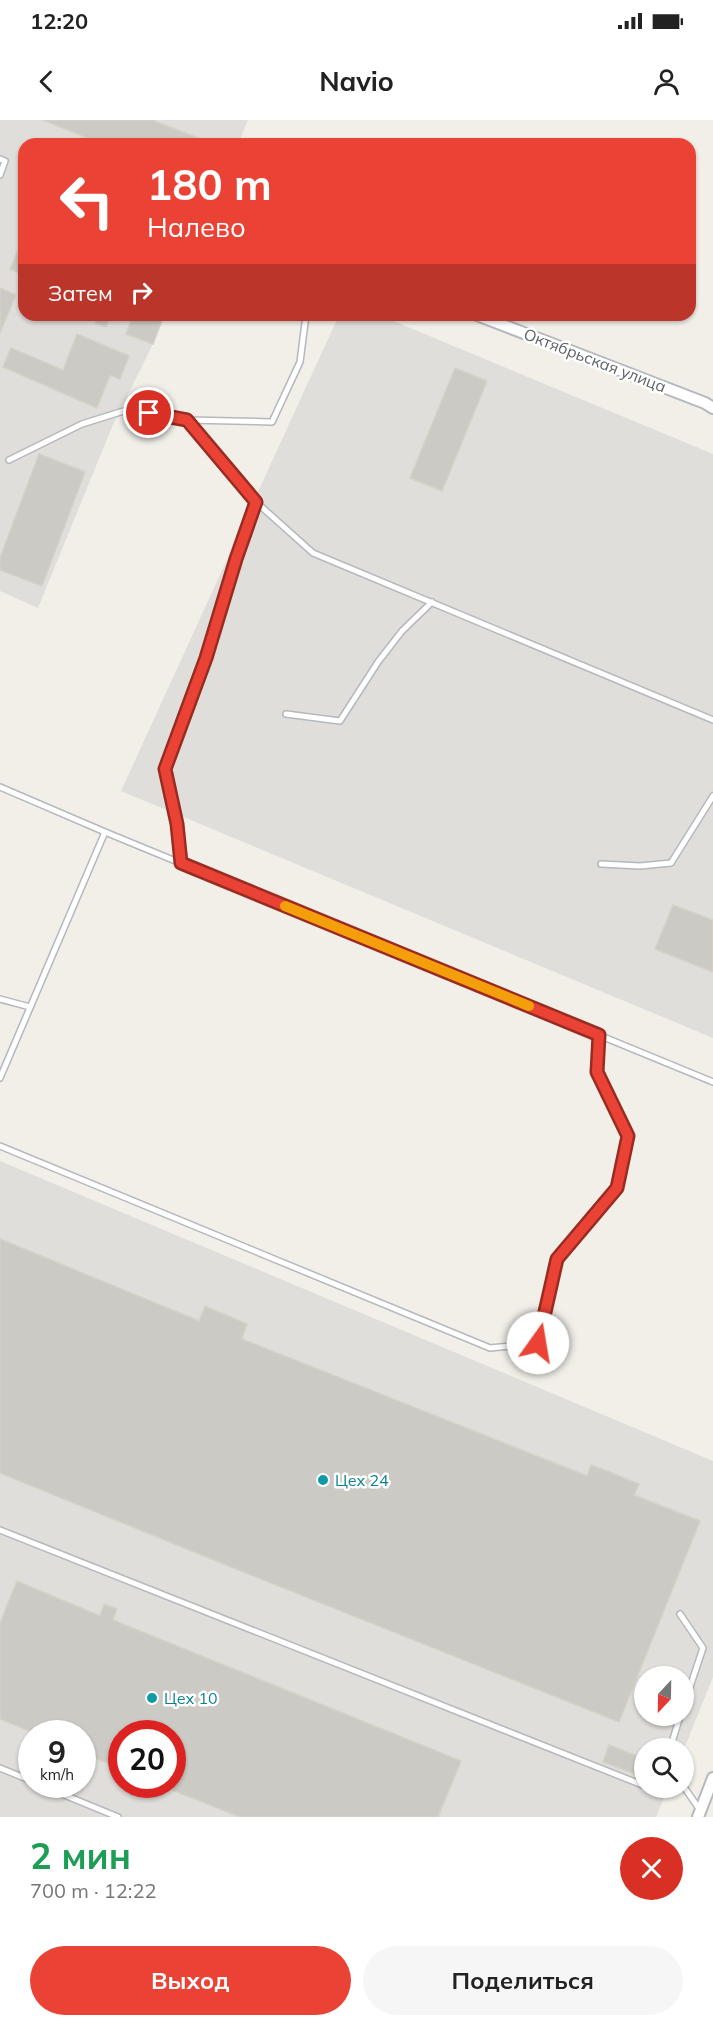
<!DOCTYPE html>
<html lang="ru">
<head>
<meta charset="utf-8">
<style>
  :root { --surface:#fff; --page:#f6f6f6; --text:#222; --muted:#767676; --accent:#ea4335 }
  body { margin:0; font-family:Mulish,sans-serif; background:var(--page); color:var(--text); height:100vh; display:flex; flex-direction:column; font-size:22px; white-space:nowrap }
  * { box-sizing:border-box; margin:0 }
  p { font-size:20px; color:var(--muted) }
  .icon { flex:none; width:33px; height:33px; fill:none; stroke:currentColor; stroke-width:2; stroke-linecap:round; stroke-linejoin:round }
  .map { position:relative; height:1697px; overflow:hidden }
  .sheet { display:flex; flex-direction:column; background:var(--surface); flex:1 }
  .sheet>* { flex:none }
  .top-card { position:absolute; left:18px; top:18px; width:678px; height:183px; border-radius:18px; box-shadow:0 2px 4px #0004; background:#ea4335; color:#fff; overflow:hidden }
  .needle { width:39px; rotate:202deg }
  .tools { position:absolute; left:634px; top:1546px; display:grid; gap:12px }
  .tools a { display:grid; place-items:center; width:60px; height:60px; border-radius:50%; background:var(--surface); box-shadow:0 2px 4px #0004; font-size:30px }
  .speed { position:absolute; left:18px; top:1600px; display:flex; gap:12px; font-size:30px; font-weight:700; text-align:center }
  .speed>* { display:grid; place-content:center; width:78px; height:78px; border-radius:50%; background:var(--surface); box-shadow:0 2px 4px #0004; line-height:1 }
  .speed small { font-size:15px; font-weight:400 }
  .speed .limit { border:9px solid #d22; background:#fff; color:#111 }
  .pin { position:absolute; display:grid; place-items:center; width:51px; height:51px; color:#fff; margin:-26px; border:3px solid #fff; border-radius:50%; box-shadow:0 2px 6px #0007 }
  .me { position:absolute; width:66px; margin:-33px; rotate:13deg; stroke-linejoin:round; filter:drop-shadow(0 0 4px #0008) }
  .turn { display:flex; align-items:center; gap:21px; height:126px; padding:0 30px; font-size:27px }
  .turn .icon { width:78px; height:78px; stroke-width:2.5 }
  .turn b { display:block; font-size:42px; line-height:51px }
  .then { display:flex; align-items:center; height:57px; padding:0 30px; background:#0003; gap:12px; font-size:22px }
  .round { display:grid; place-items:center; flex:none; width:63px; height:63px; border-radius:32px; background:var(--page) }
  .overview { display:flex; align-items:center; justify-content:space-between; height:102px; padding:0 30px }
  h1 { font-size:36px; font-weight:700; line-height:45px; color:#1e9e55 }
  .cta { display:flex; gap:12px; margin-top:auto; padding:12px 30px }
  .cta a { flex:1; height:69px; border-radius:36px; background:var(--accent); color:#fff; font-size:24px; font-weight:700; line-height:69px; text-align:center }
  .cta a+a { background:var(--page); color:var(--text) }
  .status { display:flex; justify-content:space-between; align-items:center; height:42px; padding:0 30px; background:var(--surface); direction:ltr }
  .status svg { height:16px; fill:currentColor }
  header { display:flex; justify-content:space-between; align-items:center; height:78px; padding:0 30px; background:var(--surface); font-size:27px; font-weight:700 }
  .map>svg:first-child { display:block }
  .industrial { fill:#e0deda; fill-rule:evenodd }
  .building { fill:#cccac5; stroke:#d6d1c6; stroke-width:1.5 }
  .lines { fill:none; stroke-linecap:round; stroke-linejoin:round }
  .service-casing { stroke:#b5b8bc; stroke-width:8 }
  .minor-casing { stroke:#b5b8bc; stroke-width:14 }
  .service { stroke:#fff; stroke-width:5 }
  .minor { stroke:#fff; stroke-width:10 }
  .route-casing { stroke:#982c22; stroke-width:15 }
  .route { stroke:#ea4335; stroke-width:10 }
  .slow { stroke:#f59e0b; stroke-width:10 }
  .culture-dot { fill:#0f9aa8; stroke:#fff; stroke-width:2 }
  .labels { text-anchor:middle; stroke-width:5; stroke-linejoin:round; paint-order:stroke }
  .street-label { font-size:16px; fill:#5f6368; stroke:#fff }
  .culture-label { font-size:16px; fill:#0d838f; stroke:#fff; text-anchor:start }
</style>
</head>
<body>
<div class="status"><b>12:20</b><svg viewBox="0 0 49 12"><path d="M0 12V9h3v3zM5 12V6h3v6zM10 12V3h3v9zM15 12V0h3v12zM26 1h20v11H26zM47 4h2v5h-2z"/></svg></div>
<header><svg class="icon" aria-label="back" viewBox="0 0 24 24"><path d="M15 5l-7 7 7 7"/></svg>Navio<svg class="icon" aria-label="person" viewBox="0 0 24 24"><circle cx="12" cy="8" r="4"/><path d="M4 21q1-7 8-7t8 7"/></svg></header>
<div class="map">
<svg width="713" height="1697" viewBox="0 0 713 1697">
  <rect width="100%" height="100%" fill="#f1efe8"/>
  <path class="industrial" d="M0 0H248L238 24H24V195H164L153 224 112 307 38 488 0 471Z
    M339 195H379L713 334V918L121 671Z
    M0 1041 713 1341V1557L684 1629H645V1668H668L656 1697H0ZM645 1557H684V1596H645ZM32 1614H82V1665H32ZM122 1614H172V1665H122Z"/>
  <path class="building" d="M43 0H152L211 23 102 24Z
    M24 116V155L10 149Z
    M0 168 16 175 0 213Z
    M99 195H111L106 207 95 203Z
    M133 195H164L153 224 126 214Z
    M77 214 129 236 120 259 110 255 97 288 3 247 11 228 63 250Z
    M455 248 487 261 442 371 410 358Z
    M39 334 85 352 42 466 0 450V438Z
    M673 785 713 800V852L655 829Z
    M0 1119 199 1201 205 1186 247 1204 242 1219 587 1356 591 1345 607 1351 639 1364 634 1375 700 1401 619 1602 231 1447 0 1353Z
    M17 1461 100 1496 104 1484 117 1489 113 1500 461 1641 438 1697H240L172 1670V1614H122V1649L82 1633V1614H36L0 1599V1503Z
    M609 1625 645 1639V1658L603 1642Z"/>
  <g class="lines">
    <defs>
      <path id="service" d="M0 39 5 41 0 55
        M306 195 300 242 272 302 187 300 256 382 313 433 713 600
        M9 340 82 304 130 289 187 300
        M286 594 340 601 378 542 402 511 432 482
        M0 667 105 712 713 962
        M181 743 177 704 165 649 206 538 236 439 256 382
        M601 744 640 746 671 743 713 676
        M0 879 30 887
        M0 958 105 712
        M0 1026 490 1228 538 1223 557 1139 617 1068 628 1016 598 952 599 915
        M0 1410 645 1666
        M680 1494 703 1528 684 1585
        M670 1629 680 1596
        M0 1648 32 1661
        M40 1665 118 1697
        M684 1667 700 1690
        M651 1668 656 1670 657 1668"/>
      <path id="minor" d="M477 195 705 283 713 288
        M698 1697 713 1658"/>
    </defs>
    <use href="#service" class="service-casing"/>
    <use href="#minor" class="minor-casing"/>
    <use href="#service" class="service"/>
    <use href="#minor" class="minor"/>
  </g>
  <g class="lines">
    <defs>
      <path id="route" d="M149 293 187 300 256 382 236 439 206 538 165 649 177 704 181 743 599 915 597 952 628 1016 617 1068 557 1139 538 1223"/>
    </defs>
    <use href="#route" class="route-casing"/>
    <use href="#route" class="route"/>
    <path class="slow" d="M285 786 529 886"/>
  </g>
  <g class="culture-dot">
    <circle cx="323" cy="1360" r="6"/>
    <circle cx="152" cy="1578" r="6"/>
  </g>
  <g class="labels">
    <g class="street-label">
      <text transform="translate(595 240) rotate(21)" y="6">Октябрьская улица</text>
    </g>
    <g class="culture-label">
      <text x="335" y="1366">Цех 24</text>
      <text x="164" y="1584">Цех 10</text>
    </g>
  </g>
</svg>
<div class="tools">
<a><svg class="needle" viewBox="-14 -14 28 28"><path d="M0-13l5 13h-10z" fill="#e53935"/><path d="M0 13l5-13h-10z" fill="#767676"/></svg></a>
<a><svg class="icon" aria-label="search" viewBox="0 0 24 24"><circle cx="10" cy="10" r="6"/><path d="M15 15l6 6"/></svg></a>
</div>
<div class="speed"><div>9<small>km/h</small></div><div class="limit">20</div></div>
<div class="pin" style="left:149px;top:293px;background:#d93025"><svg class="icon" aria-label="arrive" viewBox="0 0 24 24"><path d="M6 21V4h12l-3 4 3 4H6"/></svg></div>
<svg class="me" style="left:538px;top:1223px" viewBox="-20 -20 40 40"><circle r="19" fill="#fff"/><path d="M0-13L10 11 0 6-10 11z" fill="#ea4335"/></svg>
<div class="top-card">
<div class="turn"><svg class="icon" aria-label="left" viewBox="0 0 24 24"><path d="M17 20v-9H6M10 6l-5 5 5 5"/></svg><div><b>180 m</b>Налево</div></div>
<div class="then">Затем<svg class="icon" aria-label="right" viewBox="0 0 24 24"><path d="M7 20v-9h11M14 6l5 5-5 5"/></svg></div>
</div>
</div>
<section class="sheet">
<div class="overview"><div><h1>2 мин</h1><p>700 m · 12:22</p></div><a class="round" style="background:#d93025;color:#fff"><svg class="icon" aria-label="close" viewBox="0 0 24 24"><path d="M6 6l12 12M18 6L6 18"/></svg></a></div>
<div class="cta"><a>Выход</a><a>Поделиться</a></div>
</section>
</body>
</html>
